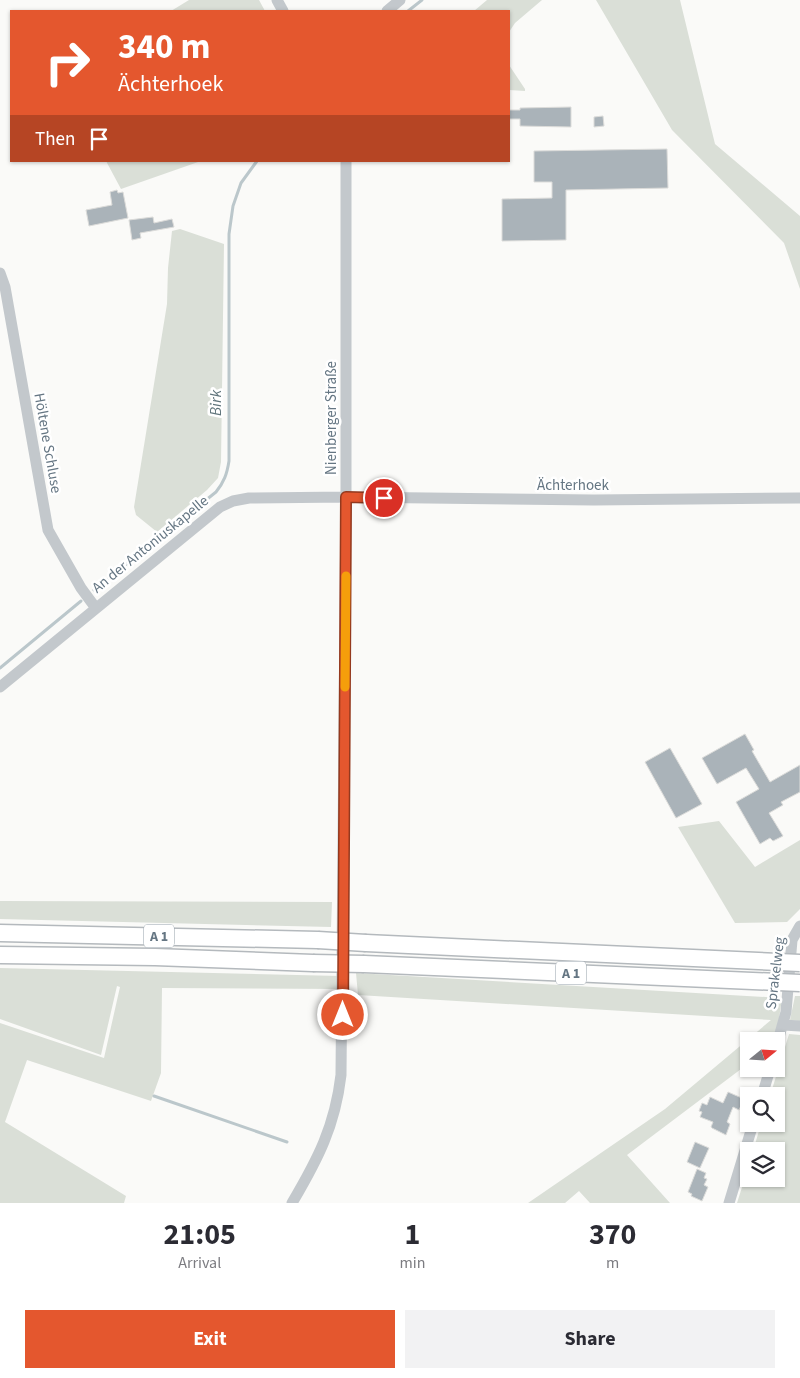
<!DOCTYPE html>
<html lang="en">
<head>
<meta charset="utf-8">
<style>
  :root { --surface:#fff; --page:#f2f2f3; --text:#2b2b33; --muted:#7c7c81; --accent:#e4572e }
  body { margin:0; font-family:"Source Sans 3",sans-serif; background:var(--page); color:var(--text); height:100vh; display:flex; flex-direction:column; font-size:19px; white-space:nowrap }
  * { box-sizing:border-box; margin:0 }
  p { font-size:16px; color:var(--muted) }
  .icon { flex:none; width:28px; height:28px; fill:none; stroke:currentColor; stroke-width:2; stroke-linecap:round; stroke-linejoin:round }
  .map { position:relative; height:1203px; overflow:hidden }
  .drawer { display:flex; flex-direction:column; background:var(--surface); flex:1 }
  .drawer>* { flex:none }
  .hud { position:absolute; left:10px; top:10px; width:500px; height:152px; border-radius:0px; box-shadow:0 1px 4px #0004; background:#e4572e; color:#fff; overflow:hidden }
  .needle { width:32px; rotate:72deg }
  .fabs { position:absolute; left:740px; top:1032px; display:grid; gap:10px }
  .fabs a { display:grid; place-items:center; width:45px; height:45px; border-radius:0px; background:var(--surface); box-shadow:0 1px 4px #0004; font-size:25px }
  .pin { position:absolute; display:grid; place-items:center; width:42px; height:42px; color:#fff; margin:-21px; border:2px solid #fff; border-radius:50%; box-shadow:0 1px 5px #0007 }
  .me { position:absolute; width:55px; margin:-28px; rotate:0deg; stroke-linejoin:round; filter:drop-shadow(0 0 4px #0008) }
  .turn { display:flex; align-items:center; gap:18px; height:105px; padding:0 25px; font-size:22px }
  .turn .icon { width:65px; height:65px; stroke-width:2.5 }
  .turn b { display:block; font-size:35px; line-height:42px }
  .then { display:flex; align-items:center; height:48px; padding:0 25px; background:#0003; gap:10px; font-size:19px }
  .eta { display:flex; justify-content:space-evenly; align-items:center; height:85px; text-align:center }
  .eta b { font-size:30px; font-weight:700; line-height:35px }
  .primary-button { display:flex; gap:10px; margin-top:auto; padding:10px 25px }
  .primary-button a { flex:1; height:58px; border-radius:0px; background:var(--accent); color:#fff; font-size:20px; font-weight:700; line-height:58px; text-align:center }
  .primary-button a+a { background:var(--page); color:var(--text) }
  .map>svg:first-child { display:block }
  .green { fill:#dadfd7 }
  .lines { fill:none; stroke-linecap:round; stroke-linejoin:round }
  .stream { stroke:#bbc7cb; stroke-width:3 }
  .building { fill:#aab3b9; stroke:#dcdcda }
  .highway-casing { stroke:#b4b9bd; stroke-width:19 }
  .minor { stroke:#c3c8cc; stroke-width:11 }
  .highway { stroke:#fff; stroke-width:16 }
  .highway-bridge-casing { stroke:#b4b9bd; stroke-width:19; stroke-linecap:butt }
  .highway-bridge { stroke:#fff; stroke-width:16 }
  .route-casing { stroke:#94391e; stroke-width:12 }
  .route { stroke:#e4572e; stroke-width:9 }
  .slow { stroke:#f59e0b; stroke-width:9 }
  .labels { text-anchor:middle; stroke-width:5; stroke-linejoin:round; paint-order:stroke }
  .shield { fill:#fff; stroke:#939fa8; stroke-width:1 }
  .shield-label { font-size:14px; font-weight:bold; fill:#657683 }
  .street-label { font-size:15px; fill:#657683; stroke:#fff }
  .water-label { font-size:16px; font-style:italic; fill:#60757c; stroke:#fff }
</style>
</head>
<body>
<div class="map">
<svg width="800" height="1203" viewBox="0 0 800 1203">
  <rect width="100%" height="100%" fill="#fafaf8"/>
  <path class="green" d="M189 0H259L265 11H171Z
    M487 0H542L515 23 509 32V11H474Z
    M596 0H680L715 144 800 216V289L784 243 672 130Z
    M509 65 525 89V91L509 90Z
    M106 161H201L121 189Z
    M180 229 224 244 221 462 218 478 207 490 157 532 136 515 134 507 167 304 168 268 172 231Z
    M719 821 755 867 800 840V909L787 922 735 923 678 827Z
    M0 901 332 902 331 927 0 919Z
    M0 968 340 976V989L162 988 161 1073 151 1101 27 1060 5 1122 126 1196 124 1203H0V1023L104 1058 120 987 117 986 101 1055 0 1019Z
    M356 973 782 998 778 1026 774 1041H749V1063L627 1155 670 1203H590L579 1191 565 1203H528L665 1109 771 1020 358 995Z
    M795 996H800V1021L790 1020Z
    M789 1034 800 1035V1203H737L749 1165V1179H776V1151H753L761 1124H776V1096H770Z"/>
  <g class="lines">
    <path class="stream" d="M408 11 422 0
      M94 590 216 492C224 482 227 474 229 461V234L233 206 241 183 257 161
      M0 668 81 601
      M154 1096 287 1142"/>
  </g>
  <path class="building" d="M571 107V127L520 126V119H509V110H520V108Z
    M603 116 604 126 594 127V117Z
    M667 149 668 188 566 190V240L502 241V199L552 198V182H534V151Z
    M117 190 118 193 123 192 128 218 89 226 86 210 112 205 110 192Z
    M153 217 154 223 172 219 174 227 140 233 141 238 132 240 129 220Z
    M745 734 754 750 752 751 770 782 800 765V792L781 802 783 805 769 813 783 836 773 841 770 838 760 844 736 802 759 789 746 768 717 784 702 758Z
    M670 748 702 804 676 818 645 762Z
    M728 1092 744 1099 739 1110 733 1107 727 1122 730 1124 726 1135 712 1128 711 1127 713 1122 700 1117 702 1112 699 1111 702 1103 707 1105 710 1097 723 1103Z
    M695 1142 709 1148 700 1168 687 1162Z
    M697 1169 706 1173 704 1178 707 1179 704 1185 708 1187 702 1201 691 1196 692 1194 688 1192Z"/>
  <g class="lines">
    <defs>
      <path id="highway" d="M0 933 318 940
        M366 943 778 962
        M0 955 155 957 313 963
        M364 964 778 982"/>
    </defs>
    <use href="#highway" class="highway-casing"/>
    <path class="minor" d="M277 0 283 11
      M387 11 400 0
      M0 273 5 287 48 530 81 588 95 607
      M0 687 220 507 233 501 249 498 346 497 594 500 800 498
      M783 1025 800 1026
      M776 1048 786 1012 792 940 800 926
      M762 1096 770 1069
      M292 1203C318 1159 335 1126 341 1075L346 497V161
      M729 1203 753 1124"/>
    <use href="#highway" class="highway"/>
    <defs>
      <path id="highway-bridge" d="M318 940 366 943
        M778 962 800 963
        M313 963 364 964
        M778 982 800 983"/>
    </defs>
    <use href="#highway-bridge" class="highway-bridge-casing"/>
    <use href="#highway-bridge" class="highway-bridge"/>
  </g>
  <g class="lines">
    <defs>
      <path id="route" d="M343 1015 346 497 384 498"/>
    </defs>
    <use href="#route" class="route-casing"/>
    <use href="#route" class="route"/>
    <path class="slow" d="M345 687 346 576"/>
  </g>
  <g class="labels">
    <g class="shield">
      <rect x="144" y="924.5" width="30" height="23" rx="4"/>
      <rect x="556" y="961.5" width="30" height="23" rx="4"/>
    </g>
    <g class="shield-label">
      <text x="159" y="941">A 1</text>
      <text x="571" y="978">A 1</text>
    </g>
    <g class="street-label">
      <text transform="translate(331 418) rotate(-90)" y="5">Nienberger Straße</text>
      <text transform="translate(48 443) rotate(80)" y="5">Höltene Schluse</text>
      <text x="573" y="490">Ächterhoek</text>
      <text transform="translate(150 544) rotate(-39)" y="5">An der Antoniuskapelle</text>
      <text transform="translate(775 973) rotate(-83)" y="5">Sprakelweg</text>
    </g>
    <g class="water-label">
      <text transform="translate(215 403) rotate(-90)" y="6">Birk</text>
    </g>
  </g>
</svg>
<div class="fabs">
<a><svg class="needle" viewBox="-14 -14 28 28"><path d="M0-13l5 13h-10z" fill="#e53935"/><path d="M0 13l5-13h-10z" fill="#7c7c81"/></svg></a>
<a><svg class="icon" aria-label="search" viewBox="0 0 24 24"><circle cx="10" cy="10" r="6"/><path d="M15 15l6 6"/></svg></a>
<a><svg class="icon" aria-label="layers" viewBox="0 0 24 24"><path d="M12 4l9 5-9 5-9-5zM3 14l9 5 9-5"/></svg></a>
</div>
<div class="pin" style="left:384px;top:498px;background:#d93025"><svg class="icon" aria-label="arrive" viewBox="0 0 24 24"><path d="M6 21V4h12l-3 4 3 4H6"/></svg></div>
<svg class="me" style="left:343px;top:1015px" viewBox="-20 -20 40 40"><circle r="17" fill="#e4572e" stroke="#fff" stroke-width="3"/><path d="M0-11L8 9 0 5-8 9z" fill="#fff"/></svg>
<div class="hud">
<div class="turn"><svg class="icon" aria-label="right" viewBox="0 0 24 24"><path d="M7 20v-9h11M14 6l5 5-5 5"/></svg><div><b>340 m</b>Ächterhoek</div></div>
<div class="then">Then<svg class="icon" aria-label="arrive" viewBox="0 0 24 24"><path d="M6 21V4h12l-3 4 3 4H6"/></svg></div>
</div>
</div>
<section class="drawer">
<div class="eta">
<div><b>21:05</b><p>Arrival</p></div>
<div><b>1</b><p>min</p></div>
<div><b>370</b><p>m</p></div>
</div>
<div class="primary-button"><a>Exit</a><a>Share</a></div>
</section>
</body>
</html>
